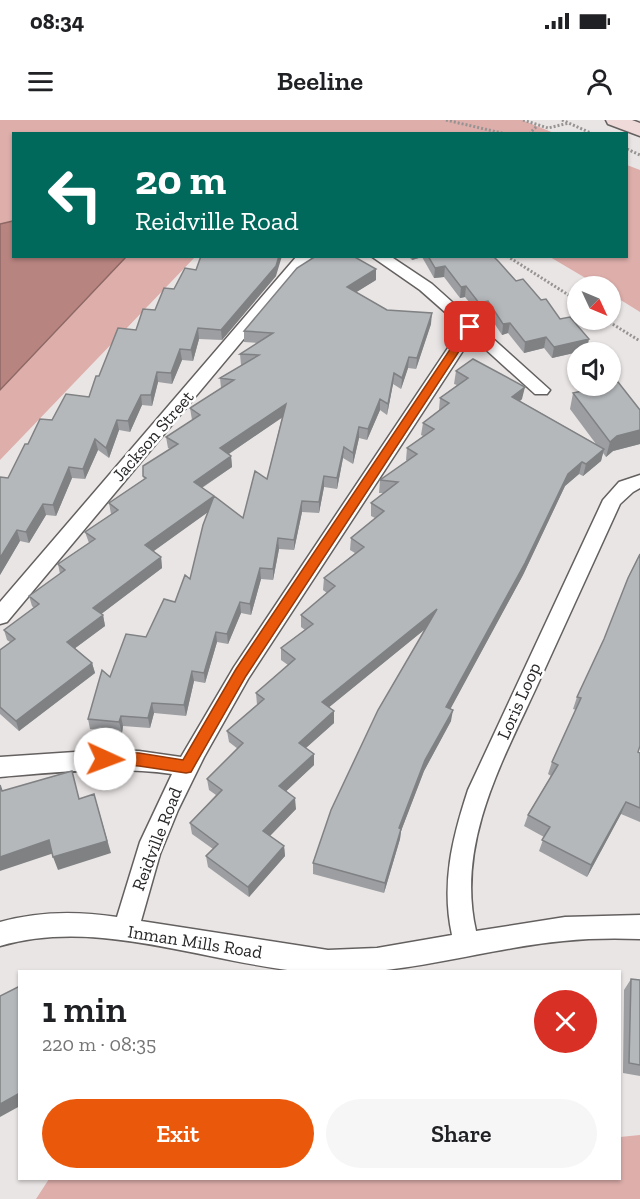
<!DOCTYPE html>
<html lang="en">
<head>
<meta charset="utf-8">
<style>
  :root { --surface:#fff; --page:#f6f6f6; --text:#202124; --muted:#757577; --accent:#ea580c }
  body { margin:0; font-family:"Zilla Slab",serif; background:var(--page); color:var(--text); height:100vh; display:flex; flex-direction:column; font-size:22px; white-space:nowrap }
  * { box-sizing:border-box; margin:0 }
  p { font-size:20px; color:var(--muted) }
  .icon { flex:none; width:33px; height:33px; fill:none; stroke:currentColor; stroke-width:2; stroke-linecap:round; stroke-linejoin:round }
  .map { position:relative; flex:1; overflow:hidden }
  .panel { position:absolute; left:18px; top:850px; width:603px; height:210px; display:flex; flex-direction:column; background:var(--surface); border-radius:0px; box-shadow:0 2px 4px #0004 }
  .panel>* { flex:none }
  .top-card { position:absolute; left:12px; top:12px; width:616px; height:126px; border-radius:0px; box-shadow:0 2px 4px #0004; background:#00695c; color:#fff; overflow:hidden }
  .needle { width:39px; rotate:134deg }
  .fabs { position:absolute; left:567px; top:156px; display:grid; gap:12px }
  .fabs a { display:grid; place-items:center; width:54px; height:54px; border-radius:50%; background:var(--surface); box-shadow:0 2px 4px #0004; font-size:30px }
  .pin { position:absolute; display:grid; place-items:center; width:51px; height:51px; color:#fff; margin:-26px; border-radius:12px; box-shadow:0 3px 9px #0006 }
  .me { position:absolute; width:66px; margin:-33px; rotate:92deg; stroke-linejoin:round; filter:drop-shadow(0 0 4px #0008) }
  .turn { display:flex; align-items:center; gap:21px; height:126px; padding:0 24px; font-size:27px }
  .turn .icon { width:78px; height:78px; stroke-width:2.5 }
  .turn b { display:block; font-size:42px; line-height:51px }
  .round { display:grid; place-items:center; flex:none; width:63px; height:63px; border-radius:32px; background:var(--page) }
  .head { display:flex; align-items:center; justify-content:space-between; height:102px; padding:0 24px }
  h1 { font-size:36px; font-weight:600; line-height:45px }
  .button { display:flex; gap:12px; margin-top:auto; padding:12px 24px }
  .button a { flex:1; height:69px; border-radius:36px; background:var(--accent); color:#fff; font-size:24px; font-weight:600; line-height:69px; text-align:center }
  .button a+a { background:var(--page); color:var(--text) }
  .status { display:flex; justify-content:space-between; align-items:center; height:42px; padding:0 30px; background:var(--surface); direction:ltr }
  .status svg { height:16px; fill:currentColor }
  header { display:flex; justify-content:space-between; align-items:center; height:78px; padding:0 24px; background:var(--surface); font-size:27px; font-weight:600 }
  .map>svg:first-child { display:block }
  .green { fill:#ddaeaa }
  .water { fill:#b88480; stroke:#8d6865; stroke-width:1.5 }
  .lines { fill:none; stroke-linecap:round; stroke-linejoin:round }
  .street-casing { stroke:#646060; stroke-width:3 }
  .secondary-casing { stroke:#646060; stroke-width:3 }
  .path { stroke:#969393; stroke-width:3; stroke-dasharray:2 2; stroke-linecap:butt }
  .street { fill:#fff; fill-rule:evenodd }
  .secondary { fill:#f0dad9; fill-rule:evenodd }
  .wall { fill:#9c9ea1; fill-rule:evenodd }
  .shaded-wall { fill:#7f8183 }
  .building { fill:#b5b8bb; stroke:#7f8183; stroke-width:1.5 }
  .route { fill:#ea580c; stroke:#983908; stroke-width:1.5 }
  .labels { text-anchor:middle; stroke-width:5; stroke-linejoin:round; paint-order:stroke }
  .street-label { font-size:18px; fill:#292727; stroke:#fff }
</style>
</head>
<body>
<div class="status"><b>08:34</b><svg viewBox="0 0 49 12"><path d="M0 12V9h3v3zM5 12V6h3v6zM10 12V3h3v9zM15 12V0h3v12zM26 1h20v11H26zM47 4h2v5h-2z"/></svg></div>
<header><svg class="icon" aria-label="menu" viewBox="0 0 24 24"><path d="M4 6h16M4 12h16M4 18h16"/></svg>Beeline<svg class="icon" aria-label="person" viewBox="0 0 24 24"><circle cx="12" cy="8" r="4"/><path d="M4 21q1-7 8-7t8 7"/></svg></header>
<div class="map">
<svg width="640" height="1079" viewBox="0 0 640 1079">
  <rect width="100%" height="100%" fill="#eae5e5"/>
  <path class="green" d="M0 0H522L554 13 14 14V136L195 137 0 340Z
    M627 45 640 50V192L611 174 610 166H599L550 137 627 136Z
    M640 1015V1079H36L49 1059H620V1017Z"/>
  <path class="water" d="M13 101 14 136 126 137 0 270V104Z"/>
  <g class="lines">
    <defs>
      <path id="street" d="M297 136H313L7 502 0 504V482Z
        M371 136H390L432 164 550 270 547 274H535L472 217 248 559 204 637 178 690 160 734 141 801 328 830 377 828 452 815C441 764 452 719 468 670L603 380 619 362 640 355V368L633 372 620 384C594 441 568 498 542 555 506 635 455 720 476 811L565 797 640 795V819C597 817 555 820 513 828 444 840 377 858 306 852 206 843 99 797 0 826V802C39 791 77 791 117 797L140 722 172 654C114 646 58 652 0 657V637L105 630 139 631 181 637 234 547 462 207 420 170Z"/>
      <path id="secondary" d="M606 0H632L640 3V16L608 4Z"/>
    </defs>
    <use href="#street" class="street-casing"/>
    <use href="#secondary" class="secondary-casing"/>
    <path class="path" d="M446 0 506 14
      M523 0 548 8 569 3
      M562 0 593 14
      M529 14 537 6
      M627 29 640 35
      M507 136 578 181
      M606 200 640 221"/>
    <use href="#street" class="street"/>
    <use href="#secondary" class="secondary"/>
  </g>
  <path class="wall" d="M408 136H493L516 161 541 180 560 199 587 230 552 238 544 228 524 233 508 213 502 215 486 191 478 193 465 177 460 178 444 157 434 158 422 137 412 140Z
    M276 156 222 220 199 219 193 241 182 240 172 264 158 262 152 286 142 285 130 312 119 310 109 338 98 330 85 359 72 358 56 396 46 395 29 423 20 421 0 455 8 358 28 324 52 300 89 277 99 256 136 210 155 190Z
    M376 160 356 172 387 190 431 204 416 249 408 248 401 269 393 264 387 295 380 290 367 320 359 318 353 344 343 338 337 369 324 367 319 393 302 392 294 430 279 429 273 460 261 459 251 495 241 493 228 524 217 522 205 563 194 561 186 596 154 593 150 608 123 606 122 613 90 609 88 599 110 557 146 517 175 482 190 459 208 392 153 431 161 437 162 448 101 494 103 495 105 506 75 528 92 543 95 553 19 611 0 594V530L10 522 7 520 4 510 34 488 32 486 29 476 60 454 58 444 89 423 85 412 111 394 109 383 144 359 143 356 170 329 168 328 166 317 192 300 190 288 221 268 220 258 243 245H241L240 234 258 223 244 222V211ZM282 297 267 359 243 398 202 368 232 347 231 336 229 334Z
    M456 251 522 279 520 281 596 324 570 289 573 273 640 290V324L613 331 606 337 603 333 601 341 583 356 579 354 565 366 523 455 450 589 451 601 424 651 401 711 400 719 384 773 313 754V743L424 510 329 587 334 591V603L306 628 314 634V645L286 671 296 689 270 716 284 726 285 736 249 777 208 747 206 736 213 729 192 714 190 703 216 675 209 670 207 659 238 629 229 622 227 611 257 585 256 573 288 545 281 540V528L305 510 301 507V495L327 473 323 470 324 458 355 433 350 430 351 418 375 398 371 396V383L384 373H379L380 360 407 341 406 340 407 328 423 316 421 315 423 303 439 290 440 278 457 265 454 264Z
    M604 519 638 632 640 633V702L621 694 587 757 539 731 544 717 524 706 528 695 551 656 548 654 552 642 576 590 573 589 577 577Z
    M631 859 640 860V956L623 953 624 870Z"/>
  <path class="shaded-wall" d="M279 136H282L276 156 222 220 221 210Z
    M413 136H422V137L412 140Z
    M445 146 444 157 434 158 435 148Z
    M376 149V160L347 178V167Z
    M466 166 465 177 460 178 461 167Z
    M488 181 486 191 478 193 479 183Z
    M432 193 431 204 416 249 417 238Z
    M510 203 508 213 502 215 503 204Z
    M198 208 199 219 193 241 191 230Z
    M546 217 544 228 524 233 525 222Z
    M589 219 587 230 552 238 554 227Z
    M180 229 182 240 172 264 171 253Z
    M409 237 408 248 401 269 402 258Z
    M157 252 158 262 152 286 151 275Z
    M394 253 393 264 387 295 388 284Z
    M525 267 522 279 510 289 512 277Z
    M141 275 142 285 130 312 128 301Z
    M380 279V290L367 320 368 309Z
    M286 284V295L221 339 220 328Z
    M117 300 119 310 109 338 106 328Z
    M359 307V318L353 344V333Z
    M640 310V324L613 331 606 337 610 322 617 316Z
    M95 319 98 330 85 359 83 349Z
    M344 327 343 338 337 369V358Z
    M604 329 601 341 583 356 586 344Z
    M231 336 232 347 195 372 194 362Z
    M582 342 579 354 565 366 523 455 445 599 446 587 568 354Z
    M69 347 72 358 56 396 53 385Z
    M324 356V367L319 393V382Z
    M214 376 215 387 147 436 145 425Z
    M302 381V392L294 430V420Z
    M43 384 46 395 29 423 26 412Z
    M17 410 20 421 0 455V438Z
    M278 418 279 429 273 460V449Z
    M161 437 162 448 96 498 93 488Z
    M260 448 261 459 251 495 250 484Z
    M240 482 241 493 228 524 227 514Z
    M437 489 435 501 322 593V582Z
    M103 495 105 506 70 532 67 522Z
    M216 512 217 522 205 563 204 553Z
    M92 543 95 553 19 611 16 601Z
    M192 551 194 561 186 596 184 585Z
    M152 583 154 593 150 608 148 598Z
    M453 590 451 601 424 651 401 711 400 719 384 773 385 763 399 708 425 640Z
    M334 591V603L299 634V623Z
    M121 596 123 606 122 613 119 602Z
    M314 634V645L280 677 279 666Z
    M94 674 111 733 58 750 53 737Z
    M295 678 296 689 264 722 263 711Z
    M626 682 621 694 587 757 591 745Z
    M49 720 54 733 0 751V737Z
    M284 726 285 736 249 777 248 767Z
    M20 973V986L0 997V984Z"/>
  <path class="building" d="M201 136H279L276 146 221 210 198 208 191 230 180 229 171 253 157 252 151 275H141L128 301 117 300 106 328 95 319 83 349 69 347 53 385 43 384 26 412 17 410 0 438V357L8 358 25 324H28L40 299 52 300 66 274 89 277 96 256H99L118 208 136 210 143 189 155 190 164 168 174 169 185 148 196 150Z
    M316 136H353L376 149 347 167 387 190 432 193 417 238 409 237 402 258 394 253 388 284 380 279 368 309 359 307 353 333 344 327 337 358 324 356 319 382 302 381 294 420 278 418 273 449 260 448 250 484 240 482 227 514 216 512 204 553 192 551 184 585 152 583 148 598 121 596 119 602 88 599 102 550 110 557 126 514 146 517 164 479 175 482 185 455 190 459 203 405 214 376 243 398 255 351 267 359 286 284 220 328 231 336 194 362 214 376 145 425 161 437 93 488 103 495 67 522 92 543 16 601 0 587V530L15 519 4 510 39 484 29 476 65 450 58 444 95 419 85 412 118 390 109 383 146 358 143 356V346L178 324 166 317 200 295 190 288 234 260 220 258 259 235 240 234 273 213 244 211 297 148Z
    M428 136H493L499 142 516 161 523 159 541 180 546 179 560 199 570 197 589 219 554 227 546 217 525 222 510 203 503 204 488 181 479 183 466 166 461 167 445 146 435 148Z
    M473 239 525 267 512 277 604 329 586 344 582 342 568 354 525 443 446 587 453 590 425 640 399 708 401 709 385 763 313 743 331 690 378 590 437 489 322 582 334 591 299 623 314 634 279 666 295 678 263 711 284 726 248 767 206 736 218 724 190 703 222 670 207 659 243 623 227 611 264 579 256 573 295 539 281 528 313 504 301 495 335 466 324 458 364 427 351 418 384 391 371 383 398 362 380 360 417 334 407 328 434 309 423 303 449 283 440 278 468 258 456 251Z
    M618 262 640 290V310L617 316 610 322 573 273 605 266H610V264Z
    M640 434V626L638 632 640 633V688L626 682 591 745 542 720 550 707 528 695 558 645 552 642 581 578 577 577 604 519 628 458Z
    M72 651 79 679 94 674 107 721 53 737 49 720 0 737V665L2 671Z
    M631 859 640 860V945L629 943Z
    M20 866V973L0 984V876Z"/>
  <path class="route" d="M470 203 475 207 246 556 191 652 186 653 139 646 100 643 98 639 100 634 105 632 139 633 183 640 236 549 465 207Z"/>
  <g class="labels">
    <g class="street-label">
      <text transform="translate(153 316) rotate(-49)" y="6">Jackson Street</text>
      <text transform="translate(519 581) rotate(-66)" y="6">Loris Loop</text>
      <text transform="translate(157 719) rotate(-69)" y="6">Reidville Road</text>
      <text transform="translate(195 822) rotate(9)" y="6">Inman Mills Road</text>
    </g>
  </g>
</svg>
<div class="fabs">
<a><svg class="needle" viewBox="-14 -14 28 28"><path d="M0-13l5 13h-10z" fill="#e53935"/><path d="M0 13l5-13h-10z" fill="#757577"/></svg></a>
<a><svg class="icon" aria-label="sound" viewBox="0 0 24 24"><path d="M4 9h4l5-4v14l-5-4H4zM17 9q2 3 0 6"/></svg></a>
</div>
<div class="pin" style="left:470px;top:207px;background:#d93025"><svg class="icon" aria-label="arrive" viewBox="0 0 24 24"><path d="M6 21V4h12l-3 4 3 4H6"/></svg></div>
<svg class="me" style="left:105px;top:639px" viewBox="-20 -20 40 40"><circle r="19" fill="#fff"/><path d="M0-13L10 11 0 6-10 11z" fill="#ea580c"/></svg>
<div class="top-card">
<div class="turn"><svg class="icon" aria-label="left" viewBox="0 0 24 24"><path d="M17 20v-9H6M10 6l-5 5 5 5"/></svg><div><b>20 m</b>Reidville Road</div></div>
</div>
<section class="panel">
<div class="head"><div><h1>1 min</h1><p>220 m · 08:35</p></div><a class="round" style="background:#d93025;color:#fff"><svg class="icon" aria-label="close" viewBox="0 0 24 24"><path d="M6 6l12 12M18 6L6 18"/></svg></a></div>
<div class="button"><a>Exit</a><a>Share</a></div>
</section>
</div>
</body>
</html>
